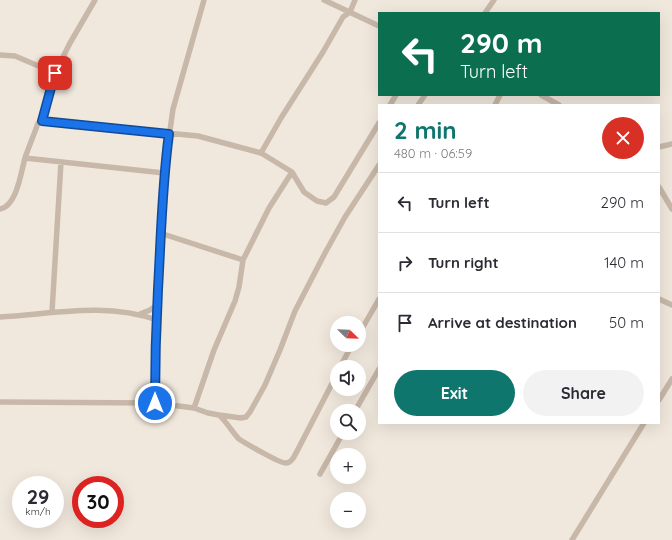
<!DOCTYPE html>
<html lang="en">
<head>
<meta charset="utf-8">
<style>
  :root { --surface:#fff; --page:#f2f2f3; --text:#2b2b33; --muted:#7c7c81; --line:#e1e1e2; --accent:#0f766e }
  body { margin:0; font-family:Quicksand,sans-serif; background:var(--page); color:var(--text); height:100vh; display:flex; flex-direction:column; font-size:15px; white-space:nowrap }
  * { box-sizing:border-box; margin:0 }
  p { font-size:13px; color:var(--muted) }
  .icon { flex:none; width:22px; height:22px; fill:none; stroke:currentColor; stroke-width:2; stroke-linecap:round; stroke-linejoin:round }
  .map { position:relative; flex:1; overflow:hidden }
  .side { position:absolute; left:378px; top:104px; width:282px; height:320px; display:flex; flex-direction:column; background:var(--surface); border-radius:0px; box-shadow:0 4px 16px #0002 }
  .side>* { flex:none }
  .top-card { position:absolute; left:378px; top:12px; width:282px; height:84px; border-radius:0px; box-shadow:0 4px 16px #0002; background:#0b6e4f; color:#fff; overflow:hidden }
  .needle { width:26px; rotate:113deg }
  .tools { position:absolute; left:330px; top:316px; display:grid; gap:8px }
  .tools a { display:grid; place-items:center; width:36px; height:36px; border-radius:50%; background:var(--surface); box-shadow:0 4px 16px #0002; font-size:20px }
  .speed { position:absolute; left:12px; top:476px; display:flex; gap:8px; font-size:20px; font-weight:700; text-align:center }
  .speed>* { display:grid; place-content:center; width:52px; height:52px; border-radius:50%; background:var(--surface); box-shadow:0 4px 16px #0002; line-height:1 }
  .speed small { font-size:10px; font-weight:400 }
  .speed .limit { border:6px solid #d22; background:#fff; color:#111 }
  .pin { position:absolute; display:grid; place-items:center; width:34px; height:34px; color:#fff; margin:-17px; border-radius:8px; box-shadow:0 2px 6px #0006 }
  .me { position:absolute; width:44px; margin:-22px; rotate:0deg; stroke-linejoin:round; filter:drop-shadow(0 0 3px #0008) }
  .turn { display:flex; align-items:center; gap:14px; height:84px; padding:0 16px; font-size:18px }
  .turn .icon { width:52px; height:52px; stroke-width:2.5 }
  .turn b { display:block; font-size:28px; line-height:34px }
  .round { display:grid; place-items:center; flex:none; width:42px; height:42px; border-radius:21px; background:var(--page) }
  .overview { display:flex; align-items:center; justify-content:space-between; height:68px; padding:0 16px }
  h1 { font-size:24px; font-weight:800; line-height:30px; color:var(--accent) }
  .primary-button { display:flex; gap:8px; margin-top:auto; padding:8px 16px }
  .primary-button a { flex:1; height:46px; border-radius:24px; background:var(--accent); color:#fff; font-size:16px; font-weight:800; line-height:46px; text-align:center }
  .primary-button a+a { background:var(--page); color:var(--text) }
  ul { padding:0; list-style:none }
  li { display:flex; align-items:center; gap:12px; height:60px; padding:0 16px; border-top:1px solid var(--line) }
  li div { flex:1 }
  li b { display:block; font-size:15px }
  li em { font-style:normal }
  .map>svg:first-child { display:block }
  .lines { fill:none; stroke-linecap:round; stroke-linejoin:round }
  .minor { stroke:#c8b8a9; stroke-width:5.5 }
  .route-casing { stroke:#114b97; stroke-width:10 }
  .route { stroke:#1a73e8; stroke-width:7 }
</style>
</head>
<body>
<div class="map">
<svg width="672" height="540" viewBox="0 0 672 540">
  <rect width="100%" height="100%" fill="#f1e8dd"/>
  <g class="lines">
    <path class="minor" d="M324 0 379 26
      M485 13 494 0
      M0 55 15 56 55 73
      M541 95 559 105
      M390 105 396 95
      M418 105 425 95
      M495 105 500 95
      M42 121 198 136 261 153 292 172 304 192 317 201 326 203 334 197 379 123
      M659 147 672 144
      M261 153 281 118 323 52 343 17 350 12 355 0
      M25 158 164 173
      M659 187 672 209
      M0 209C17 206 21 172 25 158 29 146 34 135 38 123L42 121 55 73 70 43 95 0
      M160 233 243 260 239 287 235 301 214 350 194 408
      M243 260 269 208 292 172
      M659 299 672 305
      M52 312 61 162
      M140 314 150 310 157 305
      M0 317C53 314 105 302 157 320
      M359 334 379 299
      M340 367 352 345
      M659 400 672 379
      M0 402 155 403 194 408 208 413 219 415C227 422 232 432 239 439 245 443 281 464 286 463 290 463 293 459 295 455L337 374
      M155 403V364L159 263 166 159 173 109 204 0
      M355 411 379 369
      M219 415 241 418 246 417 250 412 265 385 280 350 295 311 325 253 345 217 379 165
      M320 474 343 433
      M572 540 644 423"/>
  </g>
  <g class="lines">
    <defs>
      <path id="route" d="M55 73 42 121 169 134C162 185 161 237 158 289 156 327 155 365 155 403"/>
    </defs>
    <use href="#route" class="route-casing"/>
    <use href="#route" class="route"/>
  </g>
</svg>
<div class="tools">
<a><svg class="needle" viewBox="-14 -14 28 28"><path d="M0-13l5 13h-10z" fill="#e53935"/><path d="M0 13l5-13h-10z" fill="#7c7c81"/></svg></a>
<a><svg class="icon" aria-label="sound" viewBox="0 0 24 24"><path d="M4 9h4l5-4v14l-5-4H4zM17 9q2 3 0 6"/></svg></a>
<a><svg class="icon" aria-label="search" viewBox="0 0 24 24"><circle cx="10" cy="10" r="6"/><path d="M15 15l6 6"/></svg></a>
<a>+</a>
<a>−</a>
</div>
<div class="speed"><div>29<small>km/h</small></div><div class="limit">30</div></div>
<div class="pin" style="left:55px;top:73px;background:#d93025"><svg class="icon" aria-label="arrive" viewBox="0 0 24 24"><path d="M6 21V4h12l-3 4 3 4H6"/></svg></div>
<svg class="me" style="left:155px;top:403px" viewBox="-20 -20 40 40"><circle r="17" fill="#1a73e8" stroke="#fff" stroke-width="3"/><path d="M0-11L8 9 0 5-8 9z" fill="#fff"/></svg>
<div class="top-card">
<div class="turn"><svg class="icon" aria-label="left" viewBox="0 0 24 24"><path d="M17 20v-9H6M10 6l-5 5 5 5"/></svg><div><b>290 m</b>Turn left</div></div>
</div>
<section class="side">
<div class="overview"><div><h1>2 min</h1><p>480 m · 06:59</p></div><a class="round" style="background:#d93025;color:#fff"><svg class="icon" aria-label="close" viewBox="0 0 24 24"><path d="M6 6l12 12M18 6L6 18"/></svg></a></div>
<ul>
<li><svg class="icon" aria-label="left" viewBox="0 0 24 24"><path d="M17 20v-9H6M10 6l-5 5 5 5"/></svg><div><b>Turn left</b></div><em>290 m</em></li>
<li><svg class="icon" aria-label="right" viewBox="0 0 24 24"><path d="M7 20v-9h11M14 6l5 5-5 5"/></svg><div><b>Turn right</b></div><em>140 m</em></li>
<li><svg class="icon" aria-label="arrive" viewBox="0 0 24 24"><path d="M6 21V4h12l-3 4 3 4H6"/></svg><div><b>Arrive at destination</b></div><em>50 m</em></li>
</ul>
<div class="primary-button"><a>Exit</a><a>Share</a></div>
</section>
</div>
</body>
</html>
